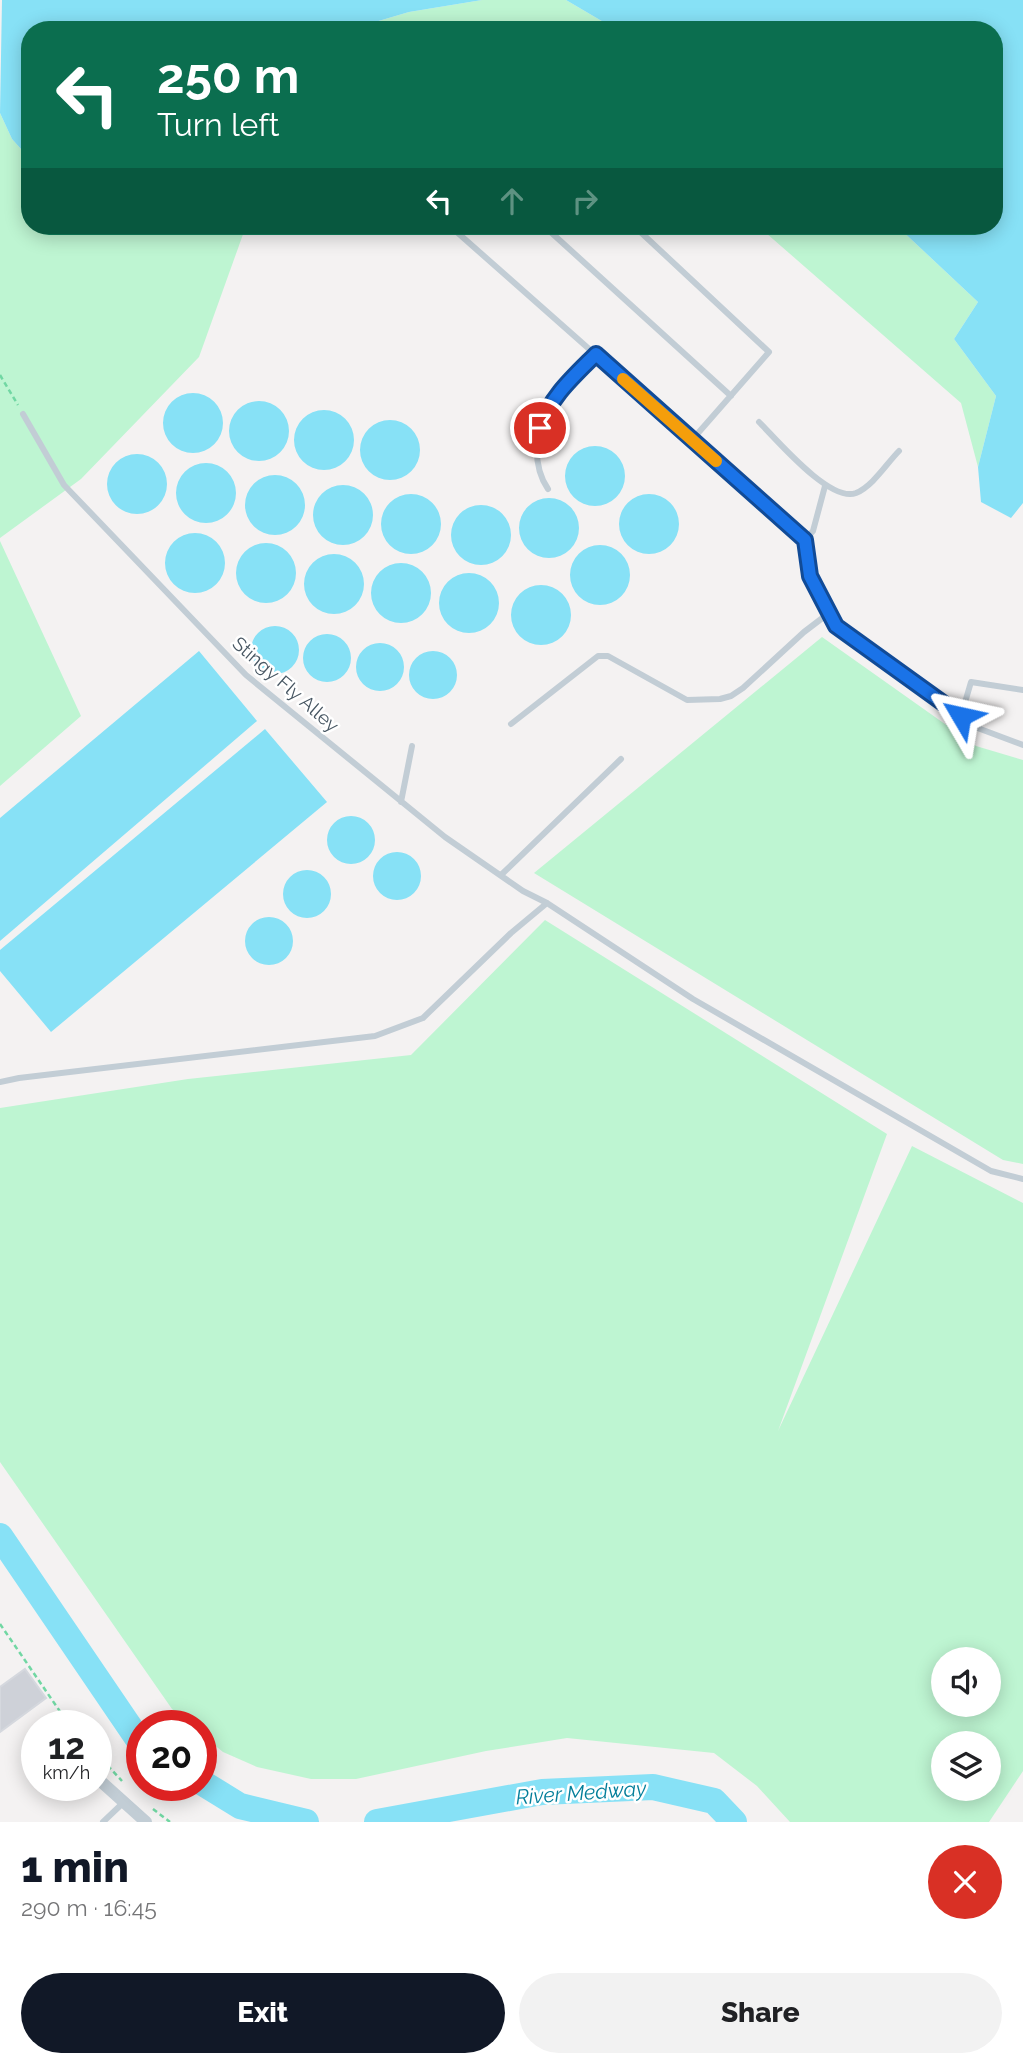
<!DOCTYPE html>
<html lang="en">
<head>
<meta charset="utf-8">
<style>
  :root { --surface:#fff; --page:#f2f2f2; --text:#202124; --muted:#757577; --accent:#111827 }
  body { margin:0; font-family:Raleway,sans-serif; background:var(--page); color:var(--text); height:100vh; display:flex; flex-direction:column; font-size:26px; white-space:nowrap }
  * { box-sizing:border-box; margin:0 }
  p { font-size:23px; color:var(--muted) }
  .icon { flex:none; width:38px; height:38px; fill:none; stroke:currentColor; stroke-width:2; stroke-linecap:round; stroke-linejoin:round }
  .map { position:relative; height:1822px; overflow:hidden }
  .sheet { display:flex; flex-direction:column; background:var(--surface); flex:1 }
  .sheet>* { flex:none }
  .banner { position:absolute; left:21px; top:21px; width:982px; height:214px; border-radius:28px; box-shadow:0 4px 18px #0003; background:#0b6e4f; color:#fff; overflow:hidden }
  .controls { position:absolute; left:931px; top:1647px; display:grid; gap:14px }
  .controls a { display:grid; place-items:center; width:70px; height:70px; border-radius:50%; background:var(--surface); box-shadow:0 4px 18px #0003; font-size:35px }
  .speed { position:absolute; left:21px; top:1710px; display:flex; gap:14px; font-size:35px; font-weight:700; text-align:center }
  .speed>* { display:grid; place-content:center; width:91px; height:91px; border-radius:50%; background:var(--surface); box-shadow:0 4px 18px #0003; line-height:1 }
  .speed small { font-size:18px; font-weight:400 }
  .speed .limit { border:10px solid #d22; background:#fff; color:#111 }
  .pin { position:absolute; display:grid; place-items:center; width:60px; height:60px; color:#fff; margin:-30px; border:4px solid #fff; border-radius:50%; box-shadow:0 2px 7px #0007 }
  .me { position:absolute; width:77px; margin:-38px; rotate:306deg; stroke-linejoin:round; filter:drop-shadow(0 0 5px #0008) }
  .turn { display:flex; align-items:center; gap:24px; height:147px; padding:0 21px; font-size:32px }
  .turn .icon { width:91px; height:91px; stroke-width:2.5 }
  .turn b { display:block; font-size:49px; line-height:60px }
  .lanes { display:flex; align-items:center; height:66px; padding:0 21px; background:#0003; justify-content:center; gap:35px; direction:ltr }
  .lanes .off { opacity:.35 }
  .round { display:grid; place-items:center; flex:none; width:74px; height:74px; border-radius:37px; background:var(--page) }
  .summary { display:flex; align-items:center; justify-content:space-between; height:119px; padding:0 21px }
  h1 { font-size:42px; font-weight:800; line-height:52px; color:var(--accent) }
  .primary-button { display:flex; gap:14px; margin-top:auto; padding:14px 21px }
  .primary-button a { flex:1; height:80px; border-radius:42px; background:var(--accent); color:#fff; font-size:28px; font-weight:800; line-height:80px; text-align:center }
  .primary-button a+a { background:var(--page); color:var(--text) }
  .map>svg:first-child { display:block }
  .green { fill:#bef5d2; fill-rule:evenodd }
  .water { fill:#87e1f6 }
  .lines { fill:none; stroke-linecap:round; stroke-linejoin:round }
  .river { stroke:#87e1f6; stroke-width:26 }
  .building { fill:#ced1d8; stroke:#d5d8de; stroke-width:2 }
  .path { stroke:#71d7a3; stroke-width:2.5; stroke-dasharray:5 3.5; stroke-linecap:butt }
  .service { stroke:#c2cdd5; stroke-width:6 }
  .minor { stroke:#c2cdd5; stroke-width:12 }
  .route-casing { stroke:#114b97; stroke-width:18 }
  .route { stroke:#1a73e8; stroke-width:12 }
  .slow { stroke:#f59e0b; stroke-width:12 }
  .labels { text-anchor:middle; stroke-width:5; stroke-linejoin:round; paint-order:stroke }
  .street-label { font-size:19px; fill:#475662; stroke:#fff }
  .water-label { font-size:21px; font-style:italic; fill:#037e9a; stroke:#fff }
</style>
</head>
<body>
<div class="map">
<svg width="1023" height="1822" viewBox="0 0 1023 1822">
  <rect width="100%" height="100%" fill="#f4f2f2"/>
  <path class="green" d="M482 0H566L617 30H476L401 23 395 30H348L409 12Z
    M0 113 12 139 30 159V226H246L199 357 81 479 0 538Z
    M758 226H897L978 302 954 339 996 396 978 467 961 403Z
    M0 541 81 716 0 786Z
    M822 637 976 746 1023 760V1164L1003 1160 534 873Z
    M545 920 887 1134 778 1431 912 1146 1023 1203V1771L989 1822H790L757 1786 714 1753 567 1738 486 1751 356 1779H311L257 1767 223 1752 201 1734V1726L191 1725 172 1709 0 1462V1108L188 1079 411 1055ZM943 1659H989V1704H943ZM943 1743H989V1788H943Z"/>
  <path class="water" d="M2 0H482L409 12 348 30H30V159L12 139 0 113Z
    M566 0H1023V503L1011 518 981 502 978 467 996 396 954 339 978 302 897 226H994V30H617Z
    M163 423a30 30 0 1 1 60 0a30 30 0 1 1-60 0Z
    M229 431a30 30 0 1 1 60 0a30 30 0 1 1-60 0Z
    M294 440a30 30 0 1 1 60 0a30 30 0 1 1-60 0Z
    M360 450a30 30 0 1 1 60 0a30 30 0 1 1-60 0Z
    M565 476a30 30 0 1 1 60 0a30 30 0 1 1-60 0Z
    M107 484a30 30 0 1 1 60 0a30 30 0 1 1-60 0Z
    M176 493a30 30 0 1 1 60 0a30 30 0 1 1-60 0Z
    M245 505a30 30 0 1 1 60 0a30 30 0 1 1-60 0Z
    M313 515a30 30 0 1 1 60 0a30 30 0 1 1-60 0Z
    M381 524a30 30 0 1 1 60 0a30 30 0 1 1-60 0Z
    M619 524a30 30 0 1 1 60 0a30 30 0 1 1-60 0Z
    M519 528a30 30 0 1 1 60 0a30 30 0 1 1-60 0Z
    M451 535a30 30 0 1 1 60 0a30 30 0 1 1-60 0Z
    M165 563a30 30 0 1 1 60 0a30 30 0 1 1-60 0Z
    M236 573a30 30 0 1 1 60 0a30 30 0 1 1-60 0Z
    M570 575a30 30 0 1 1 60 0a30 30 0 1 1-60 0Z
    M304 584a30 30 0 1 1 60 0a30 30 0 1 1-60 0Z
    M371 593a30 30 0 1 1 60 0a30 30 0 1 1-60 0Z
    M439 603a30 30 0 1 1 60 0a30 30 0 1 1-60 0Z
    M511 615a30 30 0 1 1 60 0a30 30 0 1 1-60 0Z
    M251 650a24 24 0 1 1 48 0a24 24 0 1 1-48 0Z
    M303 658a24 24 0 1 1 48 0a24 24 0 1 1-48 0Z
    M356 667a24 24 0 1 1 48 0a24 24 0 1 1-48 0Z
    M409 675a24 24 0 1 1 48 0a24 24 0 1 1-48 0Z
    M199 651 257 721 0 941V818Z
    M265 729 327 802 51 1032 0 971V950Z
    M327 840a24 24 0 1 1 48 0a24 24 0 1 1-48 0Z
    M373 876a24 24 0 1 1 48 0a24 24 0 1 1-48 0Z
    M283 894a24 24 0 1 1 48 0a24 24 0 1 1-48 0Z
    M245 941a24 24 0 1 1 48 0a24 24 0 1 1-48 0Z"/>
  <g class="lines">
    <path class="river" d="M0 1536 142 1745
      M201 1782 240 1806 306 1822
      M377 1822 542 1792 653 1787 714 1801 734 1822"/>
  </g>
  <path class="building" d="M25 1669 46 1698 0 1732V1687Z"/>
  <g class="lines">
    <path class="path" d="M0 375 18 405
      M0 1624 70 1726
      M96 1753 122 1781
      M153 1809 170 1822"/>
    <path class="service" d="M450 226 805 540 810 576 836 626 975 727 1023 745
      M544 226 731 396
      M634 226 769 352 692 440
      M23 414 64 485 246 675 445 837 523 891 547 903 693 999 991 1171 1023 1179
      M759 422C777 440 830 503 856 493 873 486 887 463 899 451
      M548 489C531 464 534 422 553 399 566 383 582 369 596 354
      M805 540 813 531 825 486
      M961 716 971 682 1023 690
      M511 724 598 656H608L687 700 720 699 731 696 743 688 804 632 829 613
      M401 802 412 746
      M501 875 621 759
      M0 1082 19 1078 375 1036 423 1018 511 933 547 903
      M103 1822 124 1802"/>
    <path class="minor" d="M96 1777 146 1822"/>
  </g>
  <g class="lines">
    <defs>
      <path id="route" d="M540 428C550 397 573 377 596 354L805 540 810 576 836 626 961 716"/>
    </defs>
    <use href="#route" class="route-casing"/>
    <use href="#route" class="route"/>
    <path class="slow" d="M623 379 716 461"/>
  </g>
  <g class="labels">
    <g class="street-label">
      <text transform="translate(286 684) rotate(41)" y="7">Stingy Fly Alley</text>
    </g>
    <g class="water-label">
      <text transform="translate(581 1793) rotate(-4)" y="7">River Medway</text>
    </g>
  </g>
</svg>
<div class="controls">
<a><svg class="icon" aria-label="sound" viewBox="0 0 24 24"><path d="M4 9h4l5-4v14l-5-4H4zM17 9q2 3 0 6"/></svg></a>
<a><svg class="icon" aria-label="layers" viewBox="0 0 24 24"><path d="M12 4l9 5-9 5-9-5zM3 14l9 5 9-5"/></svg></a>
</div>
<div class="speed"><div>12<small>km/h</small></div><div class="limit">20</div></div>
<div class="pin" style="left:540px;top:428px;background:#d93025"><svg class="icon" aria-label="arrive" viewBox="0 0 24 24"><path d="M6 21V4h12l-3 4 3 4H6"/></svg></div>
<svg class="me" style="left:961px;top:716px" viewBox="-20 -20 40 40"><path d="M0-17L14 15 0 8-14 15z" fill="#1a73e8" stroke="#fff" stroke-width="4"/></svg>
<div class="banner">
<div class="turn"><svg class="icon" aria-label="left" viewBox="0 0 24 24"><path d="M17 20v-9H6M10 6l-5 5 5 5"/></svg><div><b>250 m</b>Turn left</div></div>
<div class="lanes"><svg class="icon" aria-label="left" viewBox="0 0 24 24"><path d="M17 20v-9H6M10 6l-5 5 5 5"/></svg><svg class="icon off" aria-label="ahead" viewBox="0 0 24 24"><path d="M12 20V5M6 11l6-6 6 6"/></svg><svg class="icon off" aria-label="right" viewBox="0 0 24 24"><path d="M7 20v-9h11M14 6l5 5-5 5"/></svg></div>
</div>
</div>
<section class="sheet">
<div class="summary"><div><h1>1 min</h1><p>290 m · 16:45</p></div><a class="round" style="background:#d93025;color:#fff"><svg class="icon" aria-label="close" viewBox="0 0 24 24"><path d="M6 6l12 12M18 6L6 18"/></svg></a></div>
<div class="primary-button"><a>Exit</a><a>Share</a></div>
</section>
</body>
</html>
